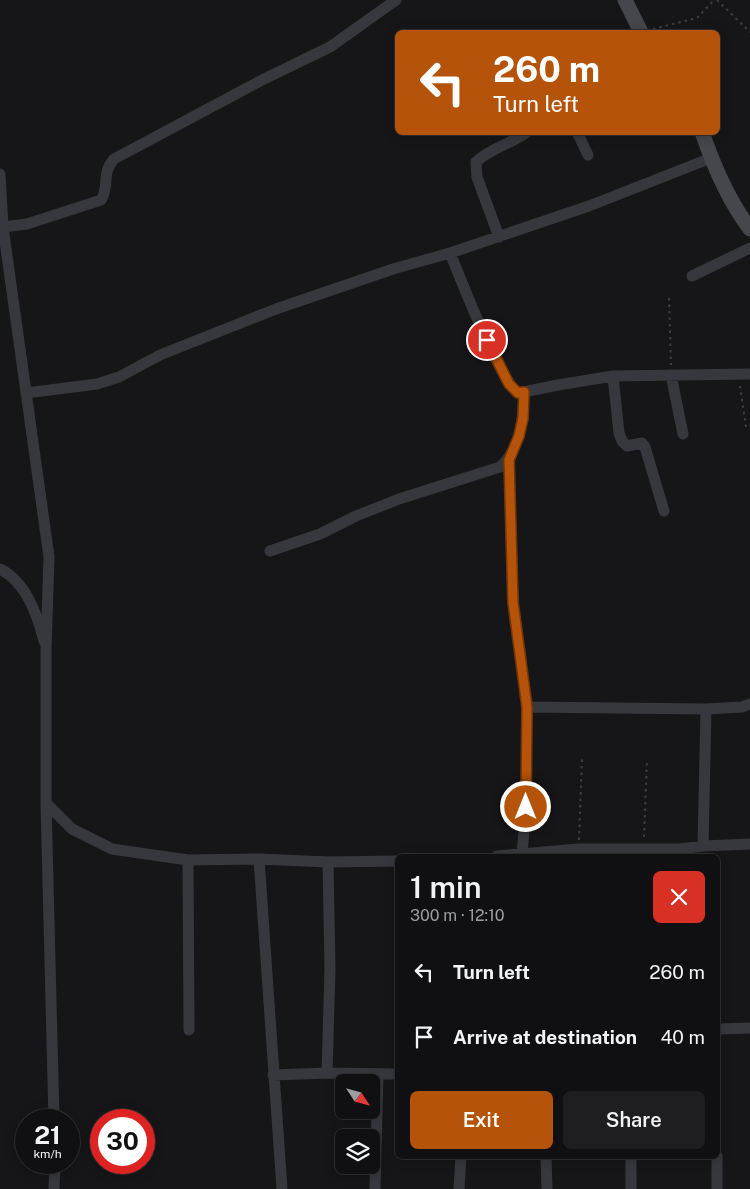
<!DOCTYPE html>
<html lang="en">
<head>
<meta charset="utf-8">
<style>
  :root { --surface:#101012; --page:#1e1e20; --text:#f1f3f6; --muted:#9c9d9f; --line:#303032; --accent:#b45309 }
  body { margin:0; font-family:"Public Sans",sans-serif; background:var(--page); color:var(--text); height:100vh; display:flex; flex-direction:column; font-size:19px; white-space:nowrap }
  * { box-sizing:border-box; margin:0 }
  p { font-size:16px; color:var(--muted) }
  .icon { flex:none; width:28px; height:28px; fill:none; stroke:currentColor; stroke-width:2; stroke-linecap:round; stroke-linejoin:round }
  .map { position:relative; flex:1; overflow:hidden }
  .side { position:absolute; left:395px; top:854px; width:325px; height:305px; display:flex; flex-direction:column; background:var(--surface); border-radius:8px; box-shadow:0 2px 12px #0003,0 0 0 1px var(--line) }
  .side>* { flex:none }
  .hud { position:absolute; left:395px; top:30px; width:325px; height:105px; border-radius:8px; box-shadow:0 2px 12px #0003,0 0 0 1px var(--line); background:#b45309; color:#fff; overflow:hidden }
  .needle { width:32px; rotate:126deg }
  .tools { position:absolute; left:335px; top:1074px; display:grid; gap:10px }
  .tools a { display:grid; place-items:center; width:45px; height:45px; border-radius:8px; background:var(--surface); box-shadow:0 2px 12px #0003,0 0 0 1px var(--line); font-size:25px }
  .speed { position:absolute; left:15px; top:1109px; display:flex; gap:10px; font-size:25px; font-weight:700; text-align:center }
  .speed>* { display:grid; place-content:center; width:65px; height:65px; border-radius:50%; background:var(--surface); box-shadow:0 2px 12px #0003,0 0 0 1px var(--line); line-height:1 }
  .speed small { font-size:12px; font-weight:400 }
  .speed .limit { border:8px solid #d22; background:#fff; color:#111 }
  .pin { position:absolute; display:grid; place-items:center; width:42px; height:42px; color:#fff; margin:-21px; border:2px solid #fff; border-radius:50%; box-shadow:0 1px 5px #0007 }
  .me { position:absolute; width:55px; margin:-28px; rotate:0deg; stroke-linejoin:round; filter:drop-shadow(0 0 4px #0008) }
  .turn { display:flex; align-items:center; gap:18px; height:105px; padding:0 15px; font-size:22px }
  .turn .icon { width:65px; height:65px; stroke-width:2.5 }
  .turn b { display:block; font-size:35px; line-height:42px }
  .round { display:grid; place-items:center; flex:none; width:52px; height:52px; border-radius:8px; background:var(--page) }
  .overview { display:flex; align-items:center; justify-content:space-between; height:85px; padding:0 15px }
  h1 { font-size:30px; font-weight:600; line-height:38px }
  .cta { display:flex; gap:10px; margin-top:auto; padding:10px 15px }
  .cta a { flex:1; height:58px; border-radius:8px; background:var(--accent); color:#fff; font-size:20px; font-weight:600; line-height:58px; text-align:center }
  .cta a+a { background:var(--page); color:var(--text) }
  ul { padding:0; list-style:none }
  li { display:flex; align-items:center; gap:15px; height:65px; padding:0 15px }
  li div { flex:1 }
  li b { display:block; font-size:19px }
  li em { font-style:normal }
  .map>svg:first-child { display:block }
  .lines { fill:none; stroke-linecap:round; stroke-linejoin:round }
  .path { stroke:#3d3f44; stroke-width:2; stroke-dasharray:2.5 4; stroke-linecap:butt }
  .street { stroke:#37383d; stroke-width:11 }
  .secondary { stroke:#45474d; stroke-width:15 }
  .route-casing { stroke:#753606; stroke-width:12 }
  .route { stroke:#b45309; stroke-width:9 }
</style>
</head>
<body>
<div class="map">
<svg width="750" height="1189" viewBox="0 0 750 1189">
  <rect width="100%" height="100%" fill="#161618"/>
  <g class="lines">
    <path class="path" d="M717 0 750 32
      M653 29 697 18 714 0
      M669 298 671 365
      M740 386 746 427
      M644 837 647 759
      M579 840 582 759"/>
    <path class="street" d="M577 132 588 155
      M0 174 3 227 49 557 46 650V803L54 1120
      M3 227 27 224 101 200C110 186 101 173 114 159L262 80 330 47 396 0
      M499 237 477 177 476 162C490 148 511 144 527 132
      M450 253C460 277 500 382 518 393L558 385 613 376 750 374
      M692 276 750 248
      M671 375 683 434
      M613 376 619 433 622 441 627 446 642 443 645 447 664 511
      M26 393 97 384 119 377 160 355 276 309 393 269 450 253 589 206 711 158
      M509 460 513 602 527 707
      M270 551 320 534 356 516 399 499 500 467C521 449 523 418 524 392
      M0 569C26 582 37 614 44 641
      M46 803 72 829 112 849 188 860 259 859 328 862 398 861
      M703 846 706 709 742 707 750 704
      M522 854 526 807 527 707 706 709
      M497 856 579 849H680L703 846 750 844
      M259 859 282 1189
      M188 860 189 1030
      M718 1029 750 1028
      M327 1073 330 969 328 862
      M273 1075 327 1073 398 1074
      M546 1156 547 1189
      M54 1189 55 1162
      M375 1189 378 1075
      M459 1189 461 1156
      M631 1189V1156
      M717 1189V1156"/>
    <path class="secondary" d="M625 0 641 32
      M702 132C714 167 728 200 750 229"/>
  </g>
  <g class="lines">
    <defs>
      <path id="route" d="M487 340 509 384 518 393 524 392 523 418 519 436 509 460 513 602 527 707 526 807"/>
    </defs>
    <use href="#route" class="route-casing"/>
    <use href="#route" class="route"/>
  </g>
</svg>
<div class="tools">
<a><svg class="needle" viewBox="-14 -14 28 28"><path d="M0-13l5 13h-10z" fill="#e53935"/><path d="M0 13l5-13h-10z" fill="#9c9d9f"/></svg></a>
<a><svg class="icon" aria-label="layers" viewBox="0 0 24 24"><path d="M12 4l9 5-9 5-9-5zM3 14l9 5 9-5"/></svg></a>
</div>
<div class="speed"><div>21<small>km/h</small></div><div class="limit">30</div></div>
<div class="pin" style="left:487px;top:340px;background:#d93025"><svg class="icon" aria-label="arrive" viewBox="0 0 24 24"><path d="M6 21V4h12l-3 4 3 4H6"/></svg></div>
<svg class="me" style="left:526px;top:807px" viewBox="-20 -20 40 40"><circle r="17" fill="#b45309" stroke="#fff" stroke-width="3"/><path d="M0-11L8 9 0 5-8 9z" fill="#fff"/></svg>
<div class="hud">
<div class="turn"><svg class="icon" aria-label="left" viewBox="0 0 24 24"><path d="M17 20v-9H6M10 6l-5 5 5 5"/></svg><div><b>260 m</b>Turn left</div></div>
</div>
<section class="side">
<div class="overview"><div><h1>1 min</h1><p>300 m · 12:10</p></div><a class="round" style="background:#d93025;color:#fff"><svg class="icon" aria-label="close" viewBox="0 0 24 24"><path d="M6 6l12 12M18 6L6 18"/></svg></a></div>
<ul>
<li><svg class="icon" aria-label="left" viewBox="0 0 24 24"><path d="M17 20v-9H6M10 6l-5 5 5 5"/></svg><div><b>Turn left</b></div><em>260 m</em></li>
<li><svg class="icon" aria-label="arrive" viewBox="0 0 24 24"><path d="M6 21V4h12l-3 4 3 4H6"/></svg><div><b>Arrive at destination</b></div><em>40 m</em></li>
</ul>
<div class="cta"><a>Exit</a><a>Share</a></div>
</section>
</div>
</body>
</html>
